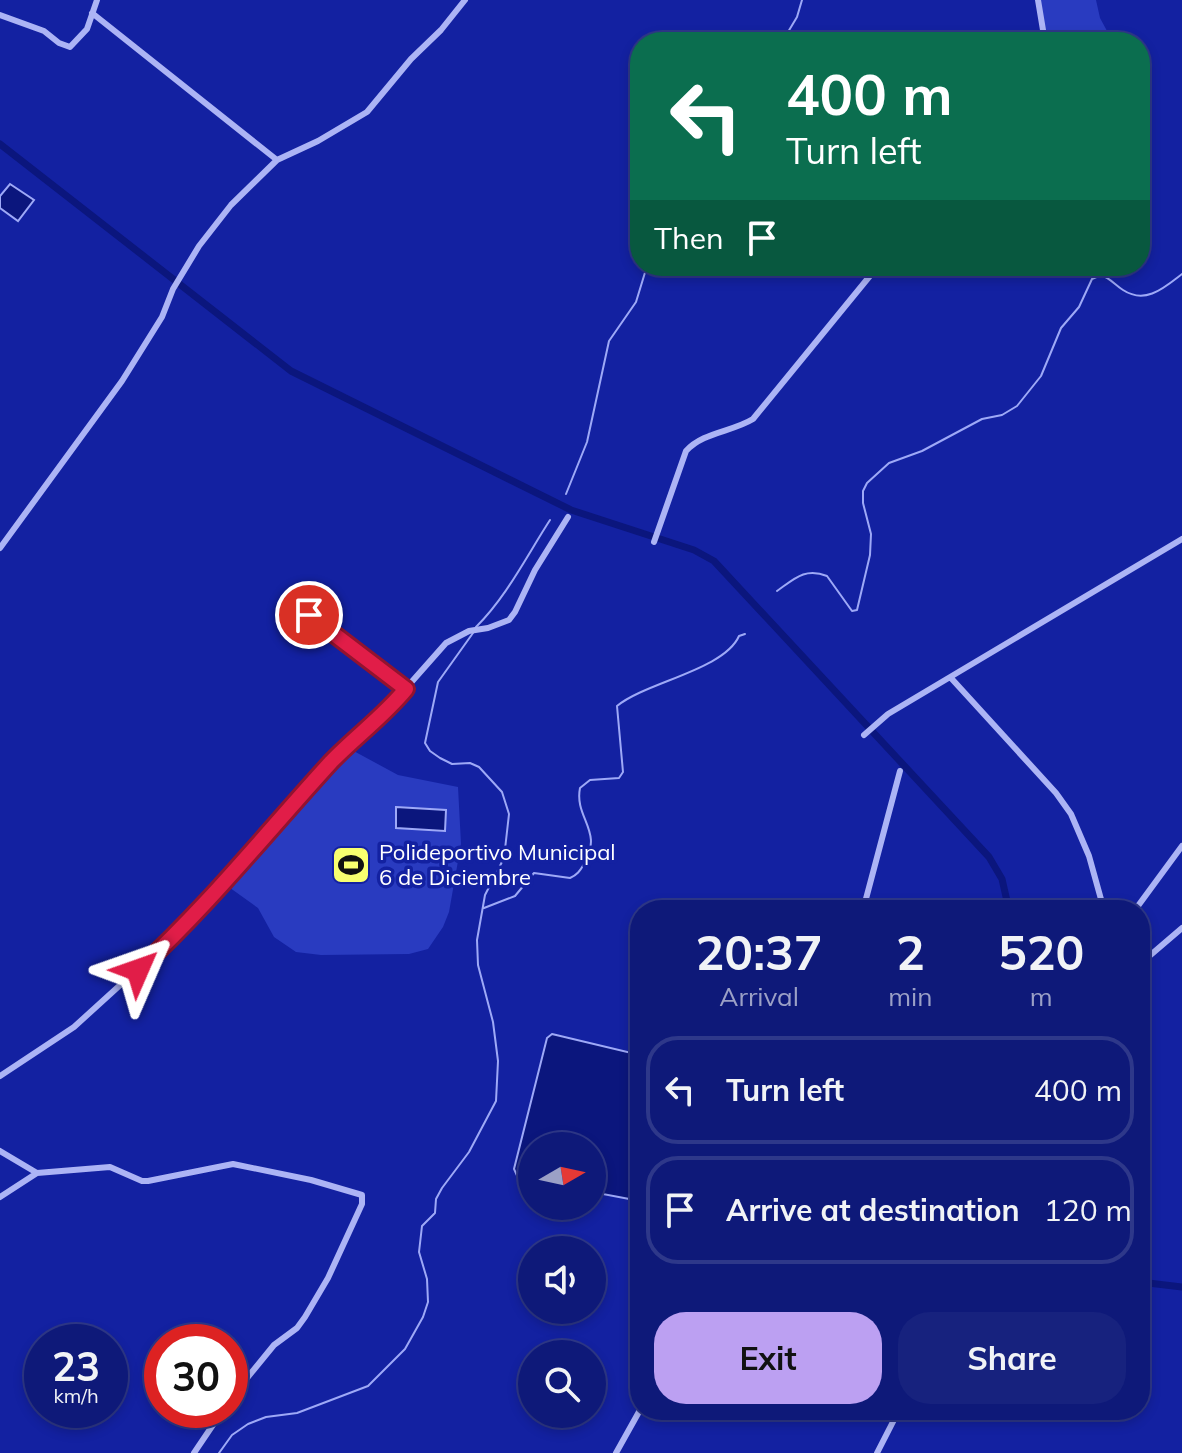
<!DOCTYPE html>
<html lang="en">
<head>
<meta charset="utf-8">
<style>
  :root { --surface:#0e1979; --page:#17227e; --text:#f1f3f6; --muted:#9ba0c6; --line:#2e388a; --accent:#bca0f2 }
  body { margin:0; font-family:Mulish,sans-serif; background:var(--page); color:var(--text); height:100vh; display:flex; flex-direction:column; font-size:30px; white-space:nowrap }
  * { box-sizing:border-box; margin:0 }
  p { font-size:26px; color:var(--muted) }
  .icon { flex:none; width:44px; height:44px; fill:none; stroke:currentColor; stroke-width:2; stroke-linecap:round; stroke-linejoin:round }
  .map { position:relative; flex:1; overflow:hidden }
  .panel { position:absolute; left:630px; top:900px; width:520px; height:520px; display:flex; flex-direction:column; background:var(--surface); border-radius:32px; box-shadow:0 4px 12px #0003,0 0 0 2px var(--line) }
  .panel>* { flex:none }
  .hud { position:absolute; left:630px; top:32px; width:520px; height:244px; border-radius:32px; box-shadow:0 4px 12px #0003,0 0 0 2px var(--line); background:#0b6e4f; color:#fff; overflow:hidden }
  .needle { width:52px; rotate:81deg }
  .controls { position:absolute; left:518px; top:1132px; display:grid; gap:16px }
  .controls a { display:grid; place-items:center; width:88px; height:88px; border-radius:50%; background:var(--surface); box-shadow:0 4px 12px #0003,0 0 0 2px var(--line); font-size:40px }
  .speed { position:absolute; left:24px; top:1324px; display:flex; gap:16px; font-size:40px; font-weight:700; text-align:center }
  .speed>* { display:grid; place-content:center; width:104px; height:104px; border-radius:50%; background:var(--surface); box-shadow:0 4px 12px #0003,0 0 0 2px var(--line); line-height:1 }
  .speed small { font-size:20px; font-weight:400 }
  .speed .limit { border:12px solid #d22; background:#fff; color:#111 }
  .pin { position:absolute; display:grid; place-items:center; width:68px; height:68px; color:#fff; margin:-34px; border:4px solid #fff; border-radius:50%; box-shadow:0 2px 8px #0007 }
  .me { position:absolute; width:88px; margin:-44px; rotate:47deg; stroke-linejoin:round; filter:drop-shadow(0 0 6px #0008) }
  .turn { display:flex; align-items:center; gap:28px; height:168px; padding:0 24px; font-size:36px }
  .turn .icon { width:104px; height:104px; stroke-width:2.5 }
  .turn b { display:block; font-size:56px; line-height:68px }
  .then { display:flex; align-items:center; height:76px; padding:0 24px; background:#0003; gap:16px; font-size:30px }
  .eta { display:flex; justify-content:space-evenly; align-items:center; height:136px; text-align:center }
  .eta b { font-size:48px; font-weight:700; line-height:56px }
  .cta { display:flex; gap:16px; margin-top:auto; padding:16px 24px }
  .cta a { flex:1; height:92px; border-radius:32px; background:var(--accent); color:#111; font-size:32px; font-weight:700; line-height:92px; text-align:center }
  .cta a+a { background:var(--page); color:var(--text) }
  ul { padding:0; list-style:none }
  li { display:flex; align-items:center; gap:24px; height:108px; margin:0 16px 12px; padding:0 8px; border:4px solid var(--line); border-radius:32px }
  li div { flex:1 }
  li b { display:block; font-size:30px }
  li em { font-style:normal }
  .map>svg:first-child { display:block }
  .green { fill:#293bc0 }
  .water { fill:#0b167d; stroke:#9ea9f7; stroke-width:2 }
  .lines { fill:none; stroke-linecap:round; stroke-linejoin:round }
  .stream { stroke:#9ea9f7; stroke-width:2 }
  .canal { stroke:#0b167d; stroke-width:7 }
  .minor { stroke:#acb4f5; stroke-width:6 }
  .route-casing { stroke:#92132f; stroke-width:20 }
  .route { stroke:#e11d48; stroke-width:14 }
  .labels { text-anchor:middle; stroke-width:7; stroke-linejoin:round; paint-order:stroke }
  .poi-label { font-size:22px; fill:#fff; stroke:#1321a1; text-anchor:start }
</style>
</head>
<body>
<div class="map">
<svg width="1182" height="1453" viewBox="0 0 1182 1453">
  <rect width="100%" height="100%" fill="#1321a1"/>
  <path class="green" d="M1038 0H1096L1100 18 1113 42H1045Z
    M350 749 398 775 458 787 461 844 449 912 443 927 428 949 409 954 321 955 296 952 274 937 258 908 226 885 319 778Z"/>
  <path class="water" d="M10 184 34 200 18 221 0 208V196Z
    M396 807 446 810 445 831 396 828Z
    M552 1034 640 1055V1201L592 1192V1146H532V1181L518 1178 514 1169 547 1038Z"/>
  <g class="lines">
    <path class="stream" d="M782 42 797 17 802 0
      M566 494 587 442 609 341 636 302 647 266
      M777 591C794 579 805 567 827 576L852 611 857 610 870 555 871 534 863 503V491L867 483 889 463 922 451 982 419 1002 415 1017 406 1041 376 1061 328 1079 307 1092 279 1101 275C1110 278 1115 285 1123 290 1146 305 1165 287 1182 274
      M476 627C507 596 526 557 550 520
      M484 908 515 896 534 873 570 878C577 875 580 871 584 864 604 831 574 818 580 788L590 780 619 778 623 772 617 706C646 682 724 670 739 636L745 634
      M219 1453 232 1435 248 1424 266 1417 297 1413 368 1386 405 1349 423 1317 428 1302 427 1279 419 1252 422 1226 435 1213 436 1199 442 1188 469 1152 496 1101 498 1061 493 1022 478 965 477 940 485 895 504 858 509 814 502 792 479 767 470 763 452 764 440 758 430 751 425 743 438 682 473 633"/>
    <path class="canal" d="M0 144 291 371 571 510 694 550 714 561 989 857 1002 879 1009 910
      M1140 1282 1182 1287"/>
    <path class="minor" d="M1038 0 1045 42
      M92 13 277 160
      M0 15 44 31 59 43 70 47 87 29 97 0
      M654 542 686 451C703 432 732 432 753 419L878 266
      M0 548 122 381 162 317 173 289 199 246 231 205 277 160 318 141 367 112 411 59 441 30 465 0
      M309 615 406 689
      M951 678 1056 793 1071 814 1089 856 1104 910
      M864 735 888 714 1182 539
      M863 910 900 771
      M1135 910 1182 846
      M1140 964 1182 928
      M0 1076 74 1027 184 927 334 758 400 695 446 643 469 631 488 628 509 620 515 612 535 570 568 517
      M0 1151 37 1173 110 1167 142 1181H148L233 1164 311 1180 362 1195V1204L328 1278 305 1317 297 1328 274 1345 230 1399
      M0 1197 37 1173
      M194 1453 223 1410
      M616 1453 640 1410
      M877 1453 899 1410"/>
  </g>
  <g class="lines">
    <defs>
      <path id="route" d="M138 970C208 906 267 832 331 762 355 737 384 716 406 689L309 615"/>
    </defs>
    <use href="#route" class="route-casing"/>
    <use href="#route" class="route"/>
  </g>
  <defs>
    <symbol id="stadium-square" viewBox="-11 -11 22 22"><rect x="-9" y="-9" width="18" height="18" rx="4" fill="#f8ff6f" stroke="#1321a1"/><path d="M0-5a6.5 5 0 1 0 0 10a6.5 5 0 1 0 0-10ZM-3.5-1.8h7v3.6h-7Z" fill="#111"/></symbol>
  </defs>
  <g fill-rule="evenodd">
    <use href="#stadium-square" x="329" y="843" width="44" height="44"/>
  </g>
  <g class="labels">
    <g class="poi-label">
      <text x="379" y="860">Polideportivo Municipal<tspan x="379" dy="25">6 de Diciembre</tspan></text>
    </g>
  </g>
</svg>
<div class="controls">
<a><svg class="needle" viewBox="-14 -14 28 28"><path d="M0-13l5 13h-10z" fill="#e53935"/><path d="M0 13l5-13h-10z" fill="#9ba0c6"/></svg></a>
<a><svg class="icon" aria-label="sound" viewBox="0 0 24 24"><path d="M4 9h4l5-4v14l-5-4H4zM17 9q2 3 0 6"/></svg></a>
<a><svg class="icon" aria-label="search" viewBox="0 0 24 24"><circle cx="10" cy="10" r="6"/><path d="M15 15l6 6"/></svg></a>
</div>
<div class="speed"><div>23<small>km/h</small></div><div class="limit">30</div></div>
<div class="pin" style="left:309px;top:615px;background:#d93025"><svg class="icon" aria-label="arrive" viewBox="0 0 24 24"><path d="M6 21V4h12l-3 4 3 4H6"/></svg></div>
<svg class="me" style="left:138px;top:970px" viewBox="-20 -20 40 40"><path d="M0-17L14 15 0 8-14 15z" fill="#e11d48" stroke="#fff" stroke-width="4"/></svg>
<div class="hud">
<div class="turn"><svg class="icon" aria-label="left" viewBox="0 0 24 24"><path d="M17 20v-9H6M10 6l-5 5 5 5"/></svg><div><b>400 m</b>Turn left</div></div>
<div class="then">Then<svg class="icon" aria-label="arrive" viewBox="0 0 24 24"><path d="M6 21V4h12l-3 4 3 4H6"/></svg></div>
</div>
<section class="panel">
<div class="eta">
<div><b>20:37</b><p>Arrival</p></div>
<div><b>2</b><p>min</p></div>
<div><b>520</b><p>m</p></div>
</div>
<ul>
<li><svg class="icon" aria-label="left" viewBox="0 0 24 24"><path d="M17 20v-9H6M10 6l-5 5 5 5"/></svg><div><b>Turn left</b></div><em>400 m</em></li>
<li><svg class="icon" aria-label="arrive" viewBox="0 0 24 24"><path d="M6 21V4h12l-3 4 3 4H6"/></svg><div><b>Arrive at destination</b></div><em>120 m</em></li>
</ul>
<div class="cta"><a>Exit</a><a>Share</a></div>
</section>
</div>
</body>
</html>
